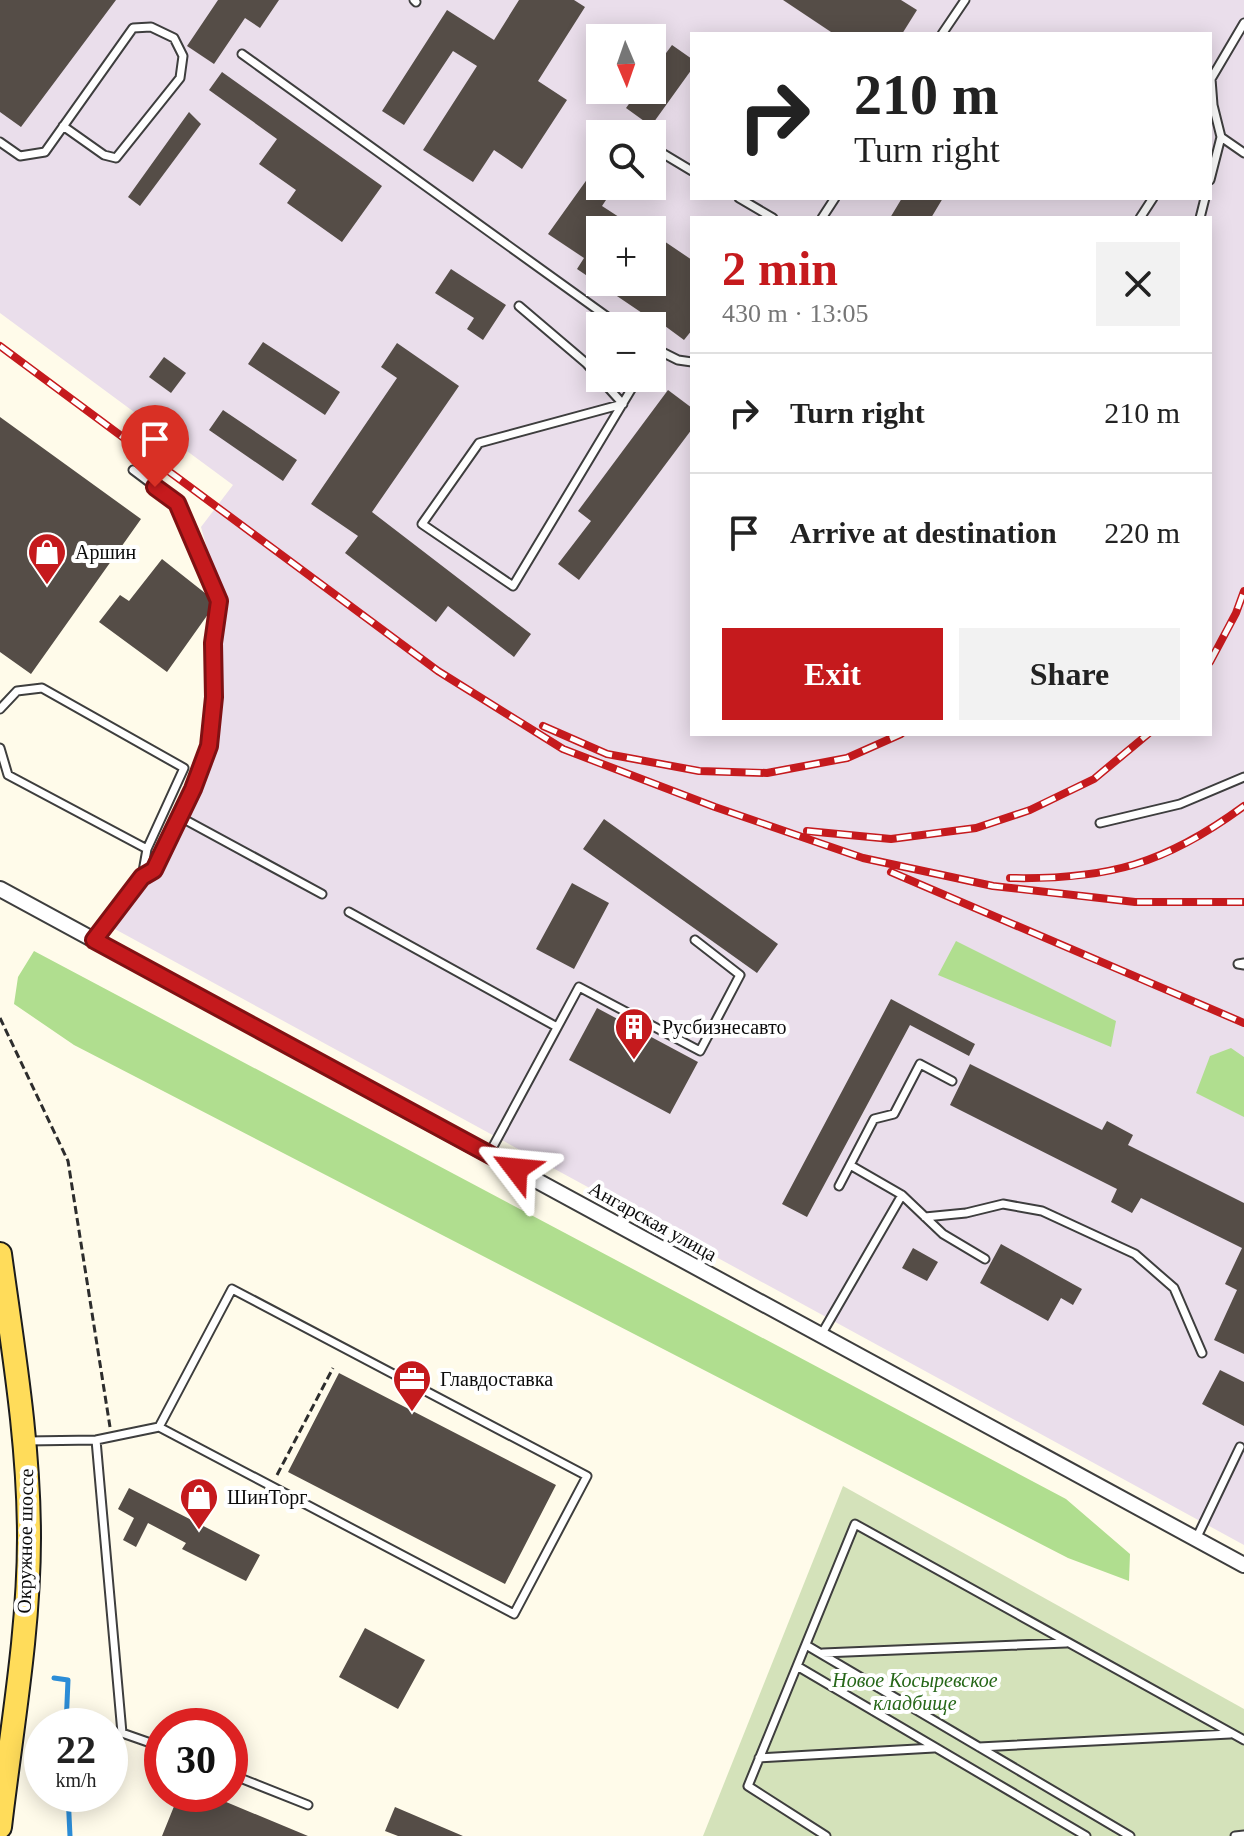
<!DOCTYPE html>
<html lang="en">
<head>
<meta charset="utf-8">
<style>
  :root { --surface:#fff; --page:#f2f2f2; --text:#222; --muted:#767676; --line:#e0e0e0; --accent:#c51a1d }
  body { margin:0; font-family:"Times New Roman",serif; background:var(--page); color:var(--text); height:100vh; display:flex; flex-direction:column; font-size:30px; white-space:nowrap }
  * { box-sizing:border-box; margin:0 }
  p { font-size:26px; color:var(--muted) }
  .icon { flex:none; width:44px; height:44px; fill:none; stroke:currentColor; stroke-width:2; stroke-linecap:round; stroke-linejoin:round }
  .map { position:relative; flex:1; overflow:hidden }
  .side { position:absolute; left:690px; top:216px; width:522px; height:520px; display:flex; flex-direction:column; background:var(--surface); border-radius:0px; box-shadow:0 4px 20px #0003 }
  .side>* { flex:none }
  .top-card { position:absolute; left:690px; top:32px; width:522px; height:168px; border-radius:0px; box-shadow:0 4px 20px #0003; background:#fff; color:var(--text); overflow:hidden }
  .needle { width:52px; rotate:178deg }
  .tools { position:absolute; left:586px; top:24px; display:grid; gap:16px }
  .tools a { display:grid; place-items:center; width:80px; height:80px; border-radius:0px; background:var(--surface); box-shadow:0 4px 20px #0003; font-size:40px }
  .speed { position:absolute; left:24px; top:1708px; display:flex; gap:16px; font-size:40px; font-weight:700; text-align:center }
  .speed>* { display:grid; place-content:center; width:104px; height:104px; border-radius:50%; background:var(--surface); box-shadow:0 4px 20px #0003; line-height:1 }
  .speed small { font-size:20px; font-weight:400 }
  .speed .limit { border:12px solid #d22; background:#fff; color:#111 }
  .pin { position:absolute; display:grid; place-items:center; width:68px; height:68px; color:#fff; margin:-82px -34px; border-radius:50% 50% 50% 0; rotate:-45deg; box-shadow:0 0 8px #0007 }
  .pin .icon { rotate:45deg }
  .me { position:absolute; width:88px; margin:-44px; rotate:299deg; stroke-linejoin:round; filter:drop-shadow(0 0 6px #0008) }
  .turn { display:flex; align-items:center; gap:28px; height:168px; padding:0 32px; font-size:36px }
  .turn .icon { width:104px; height:104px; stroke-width:2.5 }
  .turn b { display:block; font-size:56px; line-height:68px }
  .round { display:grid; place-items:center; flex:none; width:84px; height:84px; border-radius:0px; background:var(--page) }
  .summary { display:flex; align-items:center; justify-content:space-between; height:136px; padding:0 32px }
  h1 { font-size:48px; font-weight:700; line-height:60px; color:var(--accent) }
  .cta { display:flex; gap:16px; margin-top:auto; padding:16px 32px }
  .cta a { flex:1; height:92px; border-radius:0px; background:var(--accent); color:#fff; font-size:32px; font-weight:700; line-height:92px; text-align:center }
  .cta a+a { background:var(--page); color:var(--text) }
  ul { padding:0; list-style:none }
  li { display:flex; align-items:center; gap:24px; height:120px; padding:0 32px; border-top:2px solid var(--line) }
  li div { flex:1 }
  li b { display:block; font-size:30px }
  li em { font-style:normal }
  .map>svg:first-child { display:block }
  .industrial { fill:#eadeeb; fill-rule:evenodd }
  .forest { fill:#b0de8f }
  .cemetery { fill:#d4e2ba }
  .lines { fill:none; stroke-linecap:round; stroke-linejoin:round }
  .stream { stroke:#2c8dd7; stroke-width:5 }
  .building { fill:#554d47 }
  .service-casing { stroke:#3e3e3e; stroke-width:11 }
  .minor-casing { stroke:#3e3e3e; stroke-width:18 }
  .primary-casing { stroke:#1c1c1c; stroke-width:26 }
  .path { stroke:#2d2d2d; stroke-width:3; stroke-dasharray:8 4; stroke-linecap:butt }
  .service { stroke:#fff; stroke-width:7 }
  .minor { stroke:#fff; stroke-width:14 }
  .primary { stroke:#ffdc5a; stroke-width:22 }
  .rail-casing { stroke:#c51a1d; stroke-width:8 }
  .rail { stroke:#fff; stroke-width:5; stroke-dasharray:15; stroke-linecap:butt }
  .route-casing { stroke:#801113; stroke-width:20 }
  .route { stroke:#c51a1d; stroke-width:14 }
  .labels { text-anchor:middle; stroke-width:8; stroke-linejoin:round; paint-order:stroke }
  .poi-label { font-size:20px; fill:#0b0b0b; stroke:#fff; text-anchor:start }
  .street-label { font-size:20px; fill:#0b0b0b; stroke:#fff }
  .park-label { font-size:20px; font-style:italic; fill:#266718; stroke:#fff }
</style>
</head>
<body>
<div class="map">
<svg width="1244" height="1836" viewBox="0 0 1244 1836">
  <rect width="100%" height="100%" fill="#fffbea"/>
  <path class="industrial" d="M0 0H1244V1545L113 928 159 871 210 764 217 729 220 682 216 628 221 599 201 527 233 485 0 313ZM692 34H1210V198H692ZM600 38H652V90H600ZM600 134H652V186H600ZM692 218H1210V734H692ZM600 230H652V282H600ZM600 326H652V378H600Z"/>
  <path class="forest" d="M956 941 1116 1021 1111 1047 938 975Z
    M34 951 1066 1499 1130 1554 1129 1581 1068 1558 74 1045 14 1004 18 977Z
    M1231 1048 1244 1057V1117L1196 1093 1210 1056Z"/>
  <path class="cemetery" d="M843 1486 1244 1709V1836H703Z"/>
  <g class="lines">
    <path class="stream" d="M54 1678 68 1680 66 1726
      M68 1794 70 1836"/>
  </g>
  <path class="building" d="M0 0H116L21 127 0 112Z
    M218 0H279L260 28 245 18 214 64 187 46Z
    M519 0H574L585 7 538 81 567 100 522 169 494 150 473 182 423 150 477 66 453 51 404 125 382 111 447 10 494 40Z
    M783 0H901L917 10 902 34H834Z
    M672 45 692 59V69L651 126 626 108 639 90H652V72Z
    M222 72 382 186 342 242 287 203 296 190 259 164 277 139 209 90Z
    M189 112 201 124 140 206 128 197Z
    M588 178 610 194 602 206 639 230H600V282H652V247L658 237 692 260V330L684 340 646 312 645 315 577 269 584 258 548 234Z
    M902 198H943L931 218H890Z
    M451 269 506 305 483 340 467 329 474 318 435 293Z
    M263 342 340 392 325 415 248 364Z
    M397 343 459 386 372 512 531 634 514 657 448 606 436 622 345 553 358 536 311 504 397 378 381 367Z
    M164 357 186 373 171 393 149 377Z
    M668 390 692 408V429L579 580 558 564 591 521 578 511Z
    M223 410 297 460 283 481 209 430Z
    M0 417 141 519 31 674 0 652Z
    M162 559 210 597 212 602 211 610 167 672 99 622 120 595 129 601Z
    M604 819 778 944 757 973 583 849Z
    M572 883 609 903 574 969 536 949Z
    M891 999 975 1044 969 1056 910 1025 807 1217 782 1204Z
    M597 1008 698 1062 670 1114 569 1060Z
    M970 1064 1102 1130 1107 1121 1133 1135 1128 1145 1244 1203V1354L1214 1340 1237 1290 1225 1284 1242 1248 1141 1198 1132 1213 1111 1202 1117 1189 950 1105Z
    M1001 1244 1082 1289 1073 1305 1061 1298 1048 1321 980 1283Z
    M913 1248 938 1262 927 1281 902 1268Z
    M1220 1370 1244 1382V1426L1202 1404Z
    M339 1373 556 1485 505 1584 288 1472Z
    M129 1488 260 1555 246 1581 182 1549 186 1543 148 1523 136 1547 123 1540 134 1518 118 1509Z
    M365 1628 425 1660 398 1709 339 1677Z
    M179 1794H207L308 1836H162Z
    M395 1807 463 1836H398L385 1831Z"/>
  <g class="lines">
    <defs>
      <path id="service" d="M414 0 416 2
        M942 34 965 0
        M242 54 620 326
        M1221 137 1244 153
        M0 142 20 156 45 152 133 28 151 27 174 38 183 56 180 78 116 158 104 155 63 126
        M652 147 692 171
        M1210 180 1221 137 1213 105 1211 79 1244 23
        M739 198 773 218
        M822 218 835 198
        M1140 218 1153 198
        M1200 218 1205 198
        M519 306 586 363 623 404
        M652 347 678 360 692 362
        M652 361 661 351
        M623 404 479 443 422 524 513 586 638 378
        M133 470 177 503 219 601 213 643 214 697 209 746 193 789 154 870 142 877
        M0 709 17 691 42 688 184 768 147 849 142 877 94 940
        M0 748 8 775 147 849
        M180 817 322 894
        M1100 823 1180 804 1244 777
        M349 912 557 1027
        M1244 963 1238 964 1244 965
        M489 1154 579 987 700 1051 740 975 695 940
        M839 1186 874 1119 894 1114 920 1064 952 1081
        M902 1195 943 1234 985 1259
        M925 1217 966 1213 1003 1204 1042 1211 1135 1254 1174 1288 1202 1353
        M232 1289 587 1476 514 1614 159 1427Z
        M821 1335 902 1195 850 1165
        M96 1440 122 1733 162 1747
        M26 1441 96 1440 159 1427
        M1196 1539 1240 1447
        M806 1645 1130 1836
        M823 1653 1066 1643
        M797 1666 1086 1836
        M979 1747 1230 1734
        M759 1758 934 1748
        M230 1774 308 1805
        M826 1836 748 1786 855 1524 1244 1740
        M1235 1836 1244 1835"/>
      <path id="minor" d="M0 889 1244 1565"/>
      <path id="primary" d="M0 1254C13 1349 29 1442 29 1538 29 1634 11 1732 0 1827"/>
    </defs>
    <use href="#service" class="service-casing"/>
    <use href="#minor" class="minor-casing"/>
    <use href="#primary" class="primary-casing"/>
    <path class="path" d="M0 1018 68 1161 110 1427
      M277 1475 333 1368"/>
    <use href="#service" class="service"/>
    <use href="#minor" class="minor"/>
    <use href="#primary" class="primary"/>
    <defs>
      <path id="rail" d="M0 346 438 671 563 749 715 807 863 858 993 886 1135 902H1244
        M1210 662 1236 613 1244 591
        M543 726 607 754 699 771 767 773 847 758 901 734
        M807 831 891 839 976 828 1030 810 1094 779 1148 734
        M891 872 1244 1023
        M1010 878C1108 880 1165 864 1244 806"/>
    </defs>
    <use href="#rail" class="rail-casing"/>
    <use href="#rail" class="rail"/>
  </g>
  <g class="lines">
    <defs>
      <path id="route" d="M155 487 177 503 219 601 213 643 214 697 209 746 193 789 154 870 142 877 94 940 516 1169"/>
    </defs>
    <use href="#route" class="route-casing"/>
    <use href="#route" class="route"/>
  </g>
  <defs>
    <symbol id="shop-pin" viewBox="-11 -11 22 30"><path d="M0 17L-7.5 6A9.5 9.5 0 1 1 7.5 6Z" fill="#c51a1d" stroke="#fff"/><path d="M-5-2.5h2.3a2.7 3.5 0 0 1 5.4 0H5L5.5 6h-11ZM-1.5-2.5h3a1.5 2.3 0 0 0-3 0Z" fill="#fff"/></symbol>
    <symbol id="building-pin" viewBox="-11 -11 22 30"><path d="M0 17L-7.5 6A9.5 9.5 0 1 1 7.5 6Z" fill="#c51a1d" stroke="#fff"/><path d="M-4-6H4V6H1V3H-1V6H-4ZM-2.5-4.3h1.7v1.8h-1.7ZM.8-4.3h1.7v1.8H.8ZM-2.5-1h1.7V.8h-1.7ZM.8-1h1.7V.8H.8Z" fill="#fff"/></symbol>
    <symbol id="office-pin" viewBox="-11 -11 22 30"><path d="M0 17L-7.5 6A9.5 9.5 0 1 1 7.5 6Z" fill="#c51a1d" stroke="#fff"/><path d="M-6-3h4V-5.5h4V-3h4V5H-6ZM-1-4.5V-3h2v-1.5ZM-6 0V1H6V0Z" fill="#fff"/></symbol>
  </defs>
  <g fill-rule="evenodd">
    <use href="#shop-pin" x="25" y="530" width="44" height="60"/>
    <use href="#building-pin" x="612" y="1005" width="44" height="60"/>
    <use href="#office-pin" x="390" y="1357" width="44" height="60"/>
    <use href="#shop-pin" x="177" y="1475" width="44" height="60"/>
  </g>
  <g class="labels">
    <g class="poi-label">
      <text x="75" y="559">Аршин</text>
      <text x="662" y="1034">Русбизнесавто</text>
      <text x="440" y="1386">Главдоставка</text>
      <text x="227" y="1504">ШинТорг</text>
    </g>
    <g class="street-label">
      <text transform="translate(653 1221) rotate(29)" y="7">Ангарская улица</text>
      <text transform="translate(25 1541) rotate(-89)" y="7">Окружное шоссе</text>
    </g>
    <g class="park-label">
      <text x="915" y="1687">Новое Косыревское<tspan x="915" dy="23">кладбище</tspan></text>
    </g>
  </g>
</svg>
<div class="tools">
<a><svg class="needle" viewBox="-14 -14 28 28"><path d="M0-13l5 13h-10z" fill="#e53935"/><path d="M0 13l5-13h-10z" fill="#767676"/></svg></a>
<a><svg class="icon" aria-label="search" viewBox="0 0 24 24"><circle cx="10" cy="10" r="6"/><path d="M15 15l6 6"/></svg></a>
<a>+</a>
<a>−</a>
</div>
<div class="speed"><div>22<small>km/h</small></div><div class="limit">30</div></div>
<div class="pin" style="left:155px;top:487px;background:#d93025"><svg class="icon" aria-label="arrive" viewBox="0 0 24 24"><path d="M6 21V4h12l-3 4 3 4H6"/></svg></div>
<svg class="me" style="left:516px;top:1169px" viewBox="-20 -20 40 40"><path d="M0-17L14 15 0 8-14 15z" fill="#c51a1d" stroke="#fff" stroke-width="4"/></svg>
<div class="top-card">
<div class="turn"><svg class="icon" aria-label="right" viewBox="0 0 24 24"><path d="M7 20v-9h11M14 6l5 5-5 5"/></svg><div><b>210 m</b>Turn right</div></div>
</div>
<section class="side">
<div class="summary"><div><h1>2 min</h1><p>430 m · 13:05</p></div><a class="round"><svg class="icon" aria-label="close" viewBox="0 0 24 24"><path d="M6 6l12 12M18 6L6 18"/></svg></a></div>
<ul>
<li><svg class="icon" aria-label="right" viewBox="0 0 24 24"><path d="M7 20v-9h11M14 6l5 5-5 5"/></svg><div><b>Turn right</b></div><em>210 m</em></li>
<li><svg class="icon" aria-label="arrive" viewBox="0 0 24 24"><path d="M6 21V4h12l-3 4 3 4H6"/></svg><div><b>Arrive at destination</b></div><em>220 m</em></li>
</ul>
<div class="cta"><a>Exit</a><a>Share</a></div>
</section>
</div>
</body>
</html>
